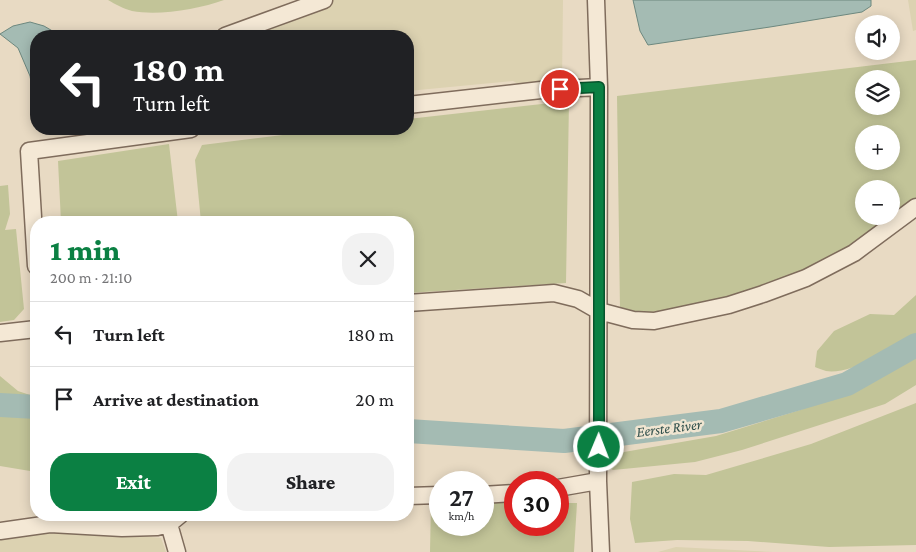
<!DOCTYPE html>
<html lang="en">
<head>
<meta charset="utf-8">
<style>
  :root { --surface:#fff; --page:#f2f2f2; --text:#202124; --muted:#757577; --line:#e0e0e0; --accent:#0b8043 }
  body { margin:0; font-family:"Crimson Pro",serif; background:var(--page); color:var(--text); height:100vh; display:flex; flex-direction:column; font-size:19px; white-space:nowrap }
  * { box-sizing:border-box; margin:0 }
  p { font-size:16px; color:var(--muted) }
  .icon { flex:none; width:28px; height:28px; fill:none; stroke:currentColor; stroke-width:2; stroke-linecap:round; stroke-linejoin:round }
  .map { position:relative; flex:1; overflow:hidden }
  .details { position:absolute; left:30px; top:216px; width:384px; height:305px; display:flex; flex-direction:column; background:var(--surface); border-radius:20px; box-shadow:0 2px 12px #0003 }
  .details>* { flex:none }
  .top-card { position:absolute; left:30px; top:30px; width:384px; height:105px; border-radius:20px; box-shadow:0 2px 12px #0003; background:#202124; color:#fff; overflow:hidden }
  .buttons { position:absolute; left:855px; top:15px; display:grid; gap:10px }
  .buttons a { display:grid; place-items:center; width:45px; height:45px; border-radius:50%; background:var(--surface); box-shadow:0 2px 12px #0003; font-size:25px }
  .speed { position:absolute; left:429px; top:471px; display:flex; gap:10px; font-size:25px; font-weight:700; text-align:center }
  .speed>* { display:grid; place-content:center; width:65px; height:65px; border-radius:50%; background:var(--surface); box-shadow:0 2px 12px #0003; line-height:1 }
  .speed small { font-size:12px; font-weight:400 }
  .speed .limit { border:8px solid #d22; background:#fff; color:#111 }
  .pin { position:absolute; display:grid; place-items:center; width:42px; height:42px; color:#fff; margin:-21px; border:2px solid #fff; border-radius:50%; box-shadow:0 1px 5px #0007 }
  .me { position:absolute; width:55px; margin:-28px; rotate:1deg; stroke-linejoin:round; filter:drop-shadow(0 0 4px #0008) }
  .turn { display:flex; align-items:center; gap:18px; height:105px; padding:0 20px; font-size:22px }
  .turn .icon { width:65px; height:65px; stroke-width:2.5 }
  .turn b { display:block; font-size:35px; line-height:42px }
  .round { display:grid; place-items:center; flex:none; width:52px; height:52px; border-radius:20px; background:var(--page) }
  .head { display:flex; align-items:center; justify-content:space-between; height:85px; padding:0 20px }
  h1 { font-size:30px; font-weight:800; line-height:38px; color:var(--accent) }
  .primary-button { display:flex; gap:10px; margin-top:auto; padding:10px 20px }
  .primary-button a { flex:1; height:58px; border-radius:20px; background:var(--accent); color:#fff; font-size:20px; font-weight:800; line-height:58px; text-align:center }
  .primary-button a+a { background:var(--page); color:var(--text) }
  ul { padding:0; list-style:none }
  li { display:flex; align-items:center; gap:15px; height:65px; padding:0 20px; border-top:1px solid var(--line) }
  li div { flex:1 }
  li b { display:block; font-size:19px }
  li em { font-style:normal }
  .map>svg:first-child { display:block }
  .farmland { fill:#dcd2b1 }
  .green { fill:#c2c498; fill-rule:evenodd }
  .water { fill:#a4bbb3; stroke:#6d887f }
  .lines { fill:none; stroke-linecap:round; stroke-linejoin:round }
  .river { stroke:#a4bbb3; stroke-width:24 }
  .minor-casing { stroke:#7f6c5c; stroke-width:19 }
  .minor { stroke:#f4e8d5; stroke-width:16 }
  .route-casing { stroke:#07532c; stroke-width:12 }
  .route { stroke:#0b8043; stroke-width:9 }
  .labels { text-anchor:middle; stroke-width:5; stroke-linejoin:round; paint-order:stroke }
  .water-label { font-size:15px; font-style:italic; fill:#2f4f4b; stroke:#f0e5d1 }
</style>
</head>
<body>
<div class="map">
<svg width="916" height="552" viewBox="0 0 916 552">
  <rect width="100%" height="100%" fill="#e8dac3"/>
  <path class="farmland" d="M328 0H563L562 82 520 85 513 81 408 91V36H231Z
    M908 0H916V30L913 31Z
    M45 526 161 538 166 552H0V533Z
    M676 547 773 552H658Z"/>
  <path class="green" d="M108 0H224C199 9 159 16 132 11 124 9 115 4 108 0Z
    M916 60V198L846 249 824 261 747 294 683 308 628 315 620 309 617 96ZM864 79H891V106H864ZM864 134H891V161H864ZM864 189H891V216H864Z
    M569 101 566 283 408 293V222H201L195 160 202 145 332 129H408V119Z
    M169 144 178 222H61L58 161Z
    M8 185 10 214 5 230 16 229 24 309 14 320 0 322V186Z
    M916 295V336C896 349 850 375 826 371 822 370 818 368 815 367L817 351 834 331 870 314 894 315Z
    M916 355V385L885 404 742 450 695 462 613 470 605 465 612 457 624 452 716 436 800 410 883 376Z
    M0 376 18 391 36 397V472L0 466Z
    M916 403V545L829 547 748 541 677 540 635 543 630 519 632 482 674 474 706 475 811 444Z
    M431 503H440V525H482L483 503H515V525H558V503H577L574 552H430Z"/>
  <path class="water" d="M633 0H871V6L862 12 770 27 648 45 640 31Z
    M30 22 44 26 61 36H36V111L30 76 18 48 0 34 13 26Z"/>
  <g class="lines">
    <path class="river" d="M0 405 36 407
      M408 431 564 441 721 421 847 384 916 345"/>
    <defs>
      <path id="minor" d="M596 0 599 87 598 481 601 552
        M225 36 324 0
        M408 105 541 90 599 87
        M36 266 29 151 191 129
        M408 303 554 293 578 299 599 311 633 320 654 321 729 305 763 294 806 278 854 253 916 207
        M0 333 36 329
        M558 488 598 481
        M482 495 515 493
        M408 496 440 495
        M169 524 177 552
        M0 531 50 524 122 528 157 527 169 524 180 515"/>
    </defs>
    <use href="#minor" class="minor-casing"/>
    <use href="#minor" class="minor"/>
  </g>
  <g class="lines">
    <defs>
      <path id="route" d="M560 89 599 87V447"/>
    </defs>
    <use href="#route" class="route-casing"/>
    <use href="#route" class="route"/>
  </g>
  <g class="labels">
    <g class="water-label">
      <text transform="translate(669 428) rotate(-7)" y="5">Eerste River</text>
    </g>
  </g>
</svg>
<div class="buttons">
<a><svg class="icon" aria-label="sound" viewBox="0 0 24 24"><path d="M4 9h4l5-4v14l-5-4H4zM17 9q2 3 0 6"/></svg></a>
<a><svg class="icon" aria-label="layers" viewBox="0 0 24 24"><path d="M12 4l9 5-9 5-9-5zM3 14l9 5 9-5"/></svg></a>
<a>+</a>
<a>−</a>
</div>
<div class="speed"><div>27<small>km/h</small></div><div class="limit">30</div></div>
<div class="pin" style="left:560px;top:89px;background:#d93025"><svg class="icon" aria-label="arrive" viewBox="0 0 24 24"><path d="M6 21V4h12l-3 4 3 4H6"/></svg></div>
<svg class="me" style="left:599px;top:447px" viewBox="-20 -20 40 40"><circle r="17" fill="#0b8043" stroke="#fff" stroke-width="3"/><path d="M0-11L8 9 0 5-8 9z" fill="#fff"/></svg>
<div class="top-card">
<div class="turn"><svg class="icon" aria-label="left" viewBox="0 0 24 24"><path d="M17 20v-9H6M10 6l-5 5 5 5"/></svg><div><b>180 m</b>Turn left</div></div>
</div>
<section class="details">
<div class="head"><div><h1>1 min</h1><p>200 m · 21:10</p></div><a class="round"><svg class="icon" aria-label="close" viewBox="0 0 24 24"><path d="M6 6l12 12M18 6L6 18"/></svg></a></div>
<ul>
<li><svg class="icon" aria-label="left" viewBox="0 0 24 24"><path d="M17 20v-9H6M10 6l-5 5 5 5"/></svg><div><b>Turn left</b></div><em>180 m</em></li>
<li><svg class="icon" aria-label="arrive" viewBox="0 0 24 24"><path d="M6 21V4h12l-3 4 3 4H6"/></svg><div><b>Arrive at destination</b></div><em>20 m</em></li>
</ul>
<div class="primary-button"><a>Exit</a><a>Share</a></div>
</section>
</div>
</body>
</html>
